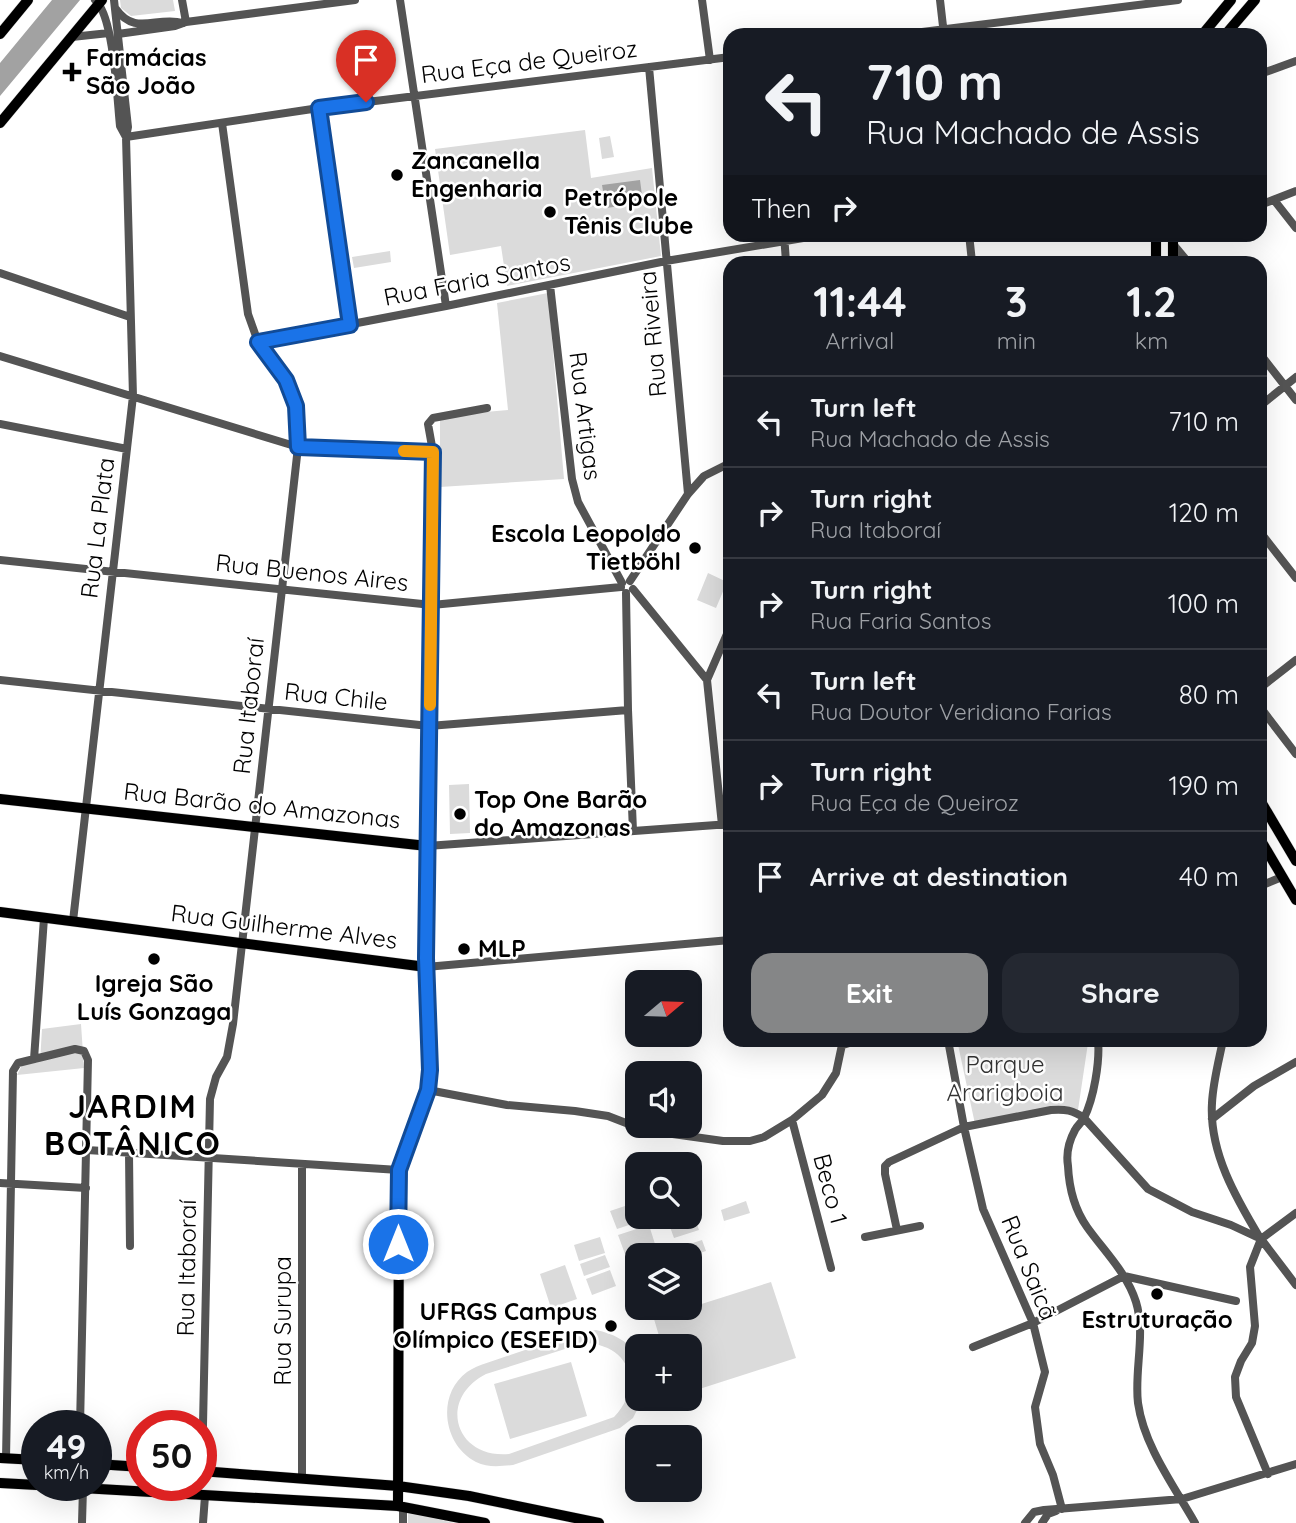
<!DOCTYPE html>
<html lang="en">
<head>
<meta charset="utf-8">
<style>
  :root { --surface:#171b24; --page:#242831; --text:#f1f3f6; --muted:#9ea1a6; --line:#363941; --accent:#858687 }
  body { margin:0; font-family:Quicksand,sans-serif; background:var(--page); color:var(--text); height:100vh; display:flex; flex-direction:column; font-size:26px; white-space:nowrap }
  * { box-sizing:border-box; margin:0 }
  p { font-size:23px; color:var(--muted) }
  .icon { flex:none; width:38px; height:38px; fill:none; stroke:currentColor; stroke-width:2; stroke-linecap:round; stroke-linejoin:round }
  .map { position:relative; flex:1; overflow:hidden }
  .side { position:absolute; left:723px; top:256px; width:544px; height:791px; display:flex; flex-direction:column; background:var(--surface); border-radius:21px; box-shadow:0 7px 28px #0002 }
  .side>* { flex:none }
  .guide { position:absolute; left:723px; top:28px; width:544px; height:214px; border-radius:21px; box-shadow:0 7px 28px #0002; background:#171b24; color:var(--text); overflow:hidden }
  .needle { width:46px; rotate:71deg }
  .buttons { position:absolute; left:625px; top:970px; display:grid; gap:14px }
  .buttons a { display:grid; place-items:center; width:77px; height:77px; border-radius:14px; background:var(--surface); box-shadow:0 7px 28px #0002; font-size:35px }
  .speed { position:absolute; left:21px; top:1410px; display:flex; gap:14px; font-size:35px; font-weight:700; text-align:center }
  .speed>* { display:grid; place-content:center; width:91px; height:91px; border-radius:50%; background:var(--surface); box-shadow:0 7px 28px #0002; line-height:1 }
  .speed small { font-size:18px; font-weight:400 }
  .speed .limit { border:10px solid #d22; background:#fff; color:#111 }
  .pin { position:absolute; display:grid; place-items:center; width:60px; height:60px; color:#fff; margin:-72px -30px; border-radius:50% 50% 50% 0; rotate:-45deg; box-shadow:0 0 7px #0007 }
  .pin .icon { rotate:45deg }
  .me { position:absolute; width:77px; margin:-38px; rotate:0deg; stroke-linejoin:round; filter:drop-shadow(0 0 5px #0008) }
  .turn { display:flex; align-items:center; gap:24px; height:147px; padding:0 28px; font-size:32px }
  .turn .icon { width:91px; height:91px; stroke-width:2.5 }
  .turn b { display:block; font-size:49px; line-height:60px }
  .then { display:flex; align-items:center; height:66px; padding:0 28px; background:#0003; gap:14px; font-size:26px }
  .eta { display:flex; justify-content:space-evenly; align-items:center; height:119px; text-align:center }
  .eta b { font-size:42px; font-weight:800; line-height:49px }
  .primary-button { display:flex; gap:14px; margin-top:auto; padding:14px 28px }
  .primary-button a { flex:1; height:80px; border-radius:21px; background:var(--accent); color:#fff; font-size:28px; font-weight:800; line-height:80px; text-align:center }
  .primary-button a+a { background:var(--page); color:var(--text) }
  ul { padding:0; list-style:none }
  li { display:flex; align-items:center; gap:21px; height:91px; padding:0 28px; border-top:2px solid var(--line) }
  li div { flex:1 }
  li b { display:block; font-size:26px }
  li em { font-style:normal }
  .map>svg:first-child { display:block }
  .green { fill:#dbdbdb; fill-rule:evenodd }
  .water { fill:#a2a2a2 }
  .lines { fill:none; stroke-linecap:round; stroke-linejoin:round }
  .major-casing { stroke:#dbdbdb; stroke-width:11 }
  .minor { stroke:#545454; stroke-width:8 }
  .major { stroke:#000; stroke-width:10 }
  .route-casing { stroke:#114b97; stroke-width:18 }
  .route { stroke:#1a73e8; stroke-width:12 }
  .slow { stroke:#f59e0b; stroke-width:12 }
  .poi-dot { fill:#000; stroke:#fff; stroke-width:2.5 }
  .labels { text-anchor:middle; stroke-width:5; stroke-linejoin:round; paint-order:stroke }
  .poi-label { font-size:24px; font-weight:bold; fill:#000; stroke:#fff; text-anchor:start }
  .street-label { font-size:24px; fill:#000; stroke:#fff }
  .park-label { font-size:24px; fill:#323232; stroke:#fff }
  .district-label { font-size:32px; font-weight:bold; letter-spacing:2px; fill:#000; stroke:#fff }
</style>
</head>
<body>
<div class="map">
<svg width="1296" height="1523" viewBox="0 0 1296 1523">
  <rect width="100%" height="100%" fill="#fff"/>
  <path class="green" d="M120 0H173L175 11 131 16 121 8Z
    M585 130 591 178 652 168 661 256 507 286 501 246 450 255 435 149Z
    M610 136 614 157 602 159 599 138Z
    M390 251 391 262 354 268 352 257Z
    M548 293 564 479 440 487V416L508 410 497 303Z
    M708 573 727 582 716 608 697 600Z
    M469 784 470 833 450 834 449 785Z
    M81 1024 84 1068 17 1075 22 1065 40 1062 42 1029Z
    M957 1040H1087L1088 1043 1078 1110 1061 1106 975 1124Z
    M746 1201 750 1213 724 1221 721 1210Z
    M637 1202V1216H646L647 1219 617 1229 610 1211Z
    M695 1218 699 1230 674 1238 670 1227Z
    M649 1225 655 1244 625 1254 618 1235Z
    M600 1237 605 1253 579 1261 574 1245Z
    M702 1240 706 1251 690 1256 679 1255 677 1248Z
    M605 1255 610 1267 584 1276 580 1264Z
    M565 1265 577 1299 551 1308 540 1274Z
    M610 1270 616 1286 592 1295 586 1279Z
    M771 1282 796 1358 690 1392V1346H662L654 1319Z
    M596 1330C614 1334 625 1340 637 1353V1398H643L633 1418 620 1428 513 1465C501 1466 488 1468 476 1462 443 1445 436 1395 467 1372 479 1364 494 1361 507 1356 531 1348 555 1340 579 1332ZM584 1343C629 1344 645 1385 614 1417L509 1454C455 1459 437 1399 486 1374Z
    M571 1362 587 1416 510 1439 494 1384Z
    M408 1512 454 1523H408Z"/>
  <path class="water" d="M52 0H80L0 96V63Z
    M640 180 643 203 606 208 602 185Z"/>
  <g class="lines">
    <defs>
      <path id="major" d="M0 34 28 0
        M1202 35 1231 0
        M1225 35 1255 0
        M0 123 102 0
        M1156 234V262
        M1173 234V262
        M0 799 427 846 426 975 430 1070 428 1090 399 1170 398 1506
        M1260 800 1296 861
        M1260 839 1296 900
        M0 912 426 967
        M0 1458 37 1460
        M96 1464 142 1467
        M201 1471 398 1486 469 1496 599 1523
        M0 1483 37 1485
        M47 1486 398 1506 485 1523"/>
    </defs>
    <use href="#major" class="major-casing"/>
    <path class="minor" d="M95 0C114 16 117 98 120 126L126 137
      M182 0 186 22
      M400 0 446 306
      M702 0 710 60
      M940 0 944 35
      M116 9C135 36 156 16 183 23
      M118 34 175 26 186 22 355 0
      M898 35 1178 0
      M72 37 109 33
      M649 67 688 494
      M1260 74 1296 61
      M319 108 350 325
      M126 137 319 108 730 57
      M1274 200 1296 228
      M1260 205 1296 191
      M784 234 786 262
      M969 234 972 262
      M1173 244 1188 262
      M0 273 130 317
      M550 285 572 479 578 502 622 583
      M258 342 446 306 666 261 827 234
      M1260 354 1296 400
      M0 356 298 447 433 452
      M1260 406 1296 377
      M487 408 433 418 428 424 433 452 427 846 730 824
      M0 424 127 449
      M1260 532 1296 578
      M0 560 432 605 621 587
      M630 581 688 494 704 476 730 463
      M633 589 707 680 722 825
      M626 593 628 710 633 831
      M0 680 429 726 628 710
      M707 680 730 627
      M1260 688 1296 660
      M1260 707 1296 754
      M1260 886 1282 877
      M73 921 133 396 126 137 128 127 114 0
      M426 967 730 940
      M948 1040 964 1127 983 1209 1033 1323 1045 1372 1035 1407 1040 1444 1053 1475 1062 1509
      M1098 1040C1100 1061 1094 1098 1084 1118 1082 1122 1077 1126 1075 1130 1069 1141 1066 1154 1068 1166 1069 1187 1075 1210 1087 1227 1104 1251 1127 1273 1136 1302 1146 1334 1134 1371 1138 1403 1144 1446 1174 1486 1195 1523
      M1223 1040C1219 1060 1213 1082 1212 1103 1209 1152 1236 1198 1260 1238
      M843 1045 859 1040
      M34 1059 44 918
      M428 1090 507 1105 575 1111 608 1116 644 1130 723 1141H750L764 1137 792 1120 822 1095 836 1073 843 1040
      M1212 1119 1254 1086 1296 1062
      M792 1120 831 1268
      M87 1150 399 1170
      M129 1153 130 1246
      M0 1183 86 1188
      M897 1230 885 1174V1166L889 1162 964 1127 1051 1110C1065 1109 1073 1110 1084 1118L1148 1189 1192 1212 1231 1225 1261 1239 1296 1285
      M865 1237 920 1226
      M1261 1239 1250 1267 1255 1326 1252 1343 1241 1361 1235 1377 1236 1397 1268 1474
      M1261 1239 1296 1213
      M973 1347 1033 1323 1124 1276 1236 1301
      M6 1459 13 1071 18 1063 75 1049 84 1051 88 1060 80 1426
      M202 1471 210 1099 216 1077 227 1057 233 1024 298 447 296 406 286 380 258 342 248 314 222 123
      M302 1479V1164
      M403 1507V1523
      M82 1523 83 1488
      M203 1523 205 1496
      M1025 1523 1034 1512 1044 1510 1182 1499 1296 1464
      M1042 1523 1048 1514 1056 1511"/>
    <use href="#major" class="major"/>
  </g>
  <g class="lines">
    <defs>
      <path id="route" d="M366 102 319 108 350 325 258 342 286 380 296 406 298 447 433 452 426 958 430 1070 428 1090 399 1170 398 1244"/>
    </defs>
    <use href="#route" class="route-casing"/>
    <use href="#route" class="route"/>
    <path class="slow" d="M404 451 433 452 430 705"/>
  </g>
  <g class="poi-dot">
    <path d="M68.5 61.5h7v7h7v7h-7v7h-7v-7h-7v-7h7z"/>
    <circle cx="397" cy="175" r="7"/>
    <circle cx="550" cy="212" r="7"/>
    <circle cx="695" cy="548" r="7"/>
    <circle cx="460" cy="814" r="7"/>
    <circle cx="464" cy="949" r="7"/>
    <circle cx="154" cy="959" r="7"/>
    <circle cx="1157" cy="1294" r="7"/>
    <circle cx="611" cy="1326" r="7"/>
  </g>
  <g class="labels">
    <g class="poi-label">
      <text x="86" y="66">Farmácias<tspan x="86" dy="28">São João</tspan></text>
      <text x="411" y="169">Zancanella<tspan x="411" dy="28">Engenharia</tspan></text>
      <text x="564" y="206">Petrópole<tspan x="564" dy="28">Tênis Clube</tspan></text>
      <text x="681" y="542" text-anchor="end">Escola Leopoldo<tspan x="681" dy="28">Tietböhl</tspan></text>
      <text x="474" y="808">Top One Barão<tspan x="474" dy="28">do Amazonas</tspan></text>
      <text x="478" y="957">MLP</text>
      <text x="154" y="992" text-anchor="middle">Igreja São<tspan x="154" dy="28">Luís Gonzaga</tspan></text>
      <text x="597" y="1320" text-anchor="end">UFRGS Campus<tspan x="597" dy="28">Olímpico (ESEFID)</tspan></text>
      <text x="1157" y="1328" text-anchor="middle">Estruturação</text>
    </g>
    <g class="street-label">
      <text transform="translate(529 62) rotate(-7)" y="8">Rua Eça de Queiroz</text>
      <text transform="translate(477 280) rotate(-11)" y="8">Rua Faria Santos</text>
      <text transform="translate(653 334) rotate(-95)" y="8">Rua Riveira</text>
      <text transform="translate(585 416) rotate(83)" y="8">Rua Artigas</text>
      <text transform="translate(98 528) rotate(-83)" y="8">Rua La Plata</text>
      <text transform="translate(312 573) rotate(6)" y="8">Rua Buenos Aires</text>
      <text transform="translate(336 697) rotate(6)" y="8">Rua Chile</text>
      <text transform="translate(249 706) rotate(-84)" y="8">Rua Itaboraí</text>
      <text transform="translate(262 806) rotate(6)" y="8">Rua Barão do Amazonas</text>
      <text transform="translate(284 927) rotate(7)" y="8">Rua Guilherme Alves</text>
      <text transform="translate(830 1189) rotate(75)" y="8">Beco 1</text>
      <text transform="translate(187 1268) rotate(-89)" y="8">Rua Itaboraí</text>
      <text transform="translate(1029 1268) rotate(68)" y="8">Rua Saicã</text>
      <text transform="translate(283 1321) rotate(-90)" y="8">Rua Surupa</text>
    </g>
    <g class="park-label">
      <text x="1005" y="1073">Parque<tspan x="1005" dy="28">Ararigboia</tspan></text>
    </g>
    <g class="district-label">
      <text x="133" y="1118">JARDIM<tspan x="133" dy="37">BOTÂNICO</tspan></text>
    </g>
  </g>
</svg>
<div class="buttons">
<a><svg class="needle" viewBox="-14 -14 28 28"><path d="M0-13l5 13h-10z" fill="#e53935"/><path d="M0 13l5-13h-10z" fill="#9ea1a6"/></svg></a>
<a><svg class="icon" aria-label="sound" viewBox="0 0 24 24"><path d="M4 9h4l5-4v14l-5-4H4zM17 9q2 3 0 6"/></svg></a>
<a><svg class="icon" aria-label="search" viewBox="0 0 24 24"><circle cx="10" cy="10" r="6"/><path d="M15 15l6 6"/></svg></a>
<a><svg class="icon" aria-label="layers" viewBox="0 0 24 24"><path d="M12 4l9 5-9 5-9-5zM3 14l9 5 9-5"/></svg></a>
<a>+</a>
<a>−</a>
</div>
<div class="speed"><div>49<small>km/h</small></div><div class="limit">50</div></div>
<div class="pin" style="left:366px;top:102px;background:#d93025"><svg class="icon" aria-label="arrive" viewBox="0 0 24 24"><path d="M6 21V4h12l-3 4 3 4H6"/></svg></div>
<svg class="me" style="left:398px;top:1244px" viewBox="-20 -20 40 40"><circle r="17" fill="#1a73e8" stroke="#fff" stroke-width="3"/><path d="M0-11L8 9 0 5-8 9z" fill="#fff"/></svg>
<div class="guide">
<div class="turn"><svg class="icon" aria-label="left" viewBox="0 0 24 24"><path d="M17 20v-9H6M10 6l-5 5 5 5"/></svg><div><b>710 m</b>Rua Machado de Assis</div></div>
<div class="then">Then<svg class="icon" aria-label="right" viewBox="0 0 24 24"><path d="M7 20v-9h11M14 6l5 5-5 5"/></svg></div>
</div>
<section class="side">
<div class="eta">
<div><b>11:44</b><p>Arrival</p></div>
<div><b>3</b><p>min</p></div>
<div><b>1.2</b><p>km</p></div>
</div>
<ul>
<li><svg class="icon" aria-label="left" viewBox="0 0 24 24"><path d="M17 20v-9H6M10 6l-5 5 5 5"/></svg><div><b>Turn left</b><p>Rua Machado de Assis</p></div><em>710 m</em></li>
<li><svg class="icon" aria-label="right" viewBox="0 0 24 24"><path d="M7 20v-9h11M14 6l5 5-5 5"/></svg><div><b>Turn right</b><p>Rua Itaboraí</p></div><em>120 m</em></li>
<li><svg class="icon" aria-label="right" viewBox="0 0 24 24"><path d="M7 20v-9h11M14 6l5 5-5 5"/></svg><div><b>Turn right</b><p>Rua Faria Santos</p></div><em>100 m</em></li>
<li><svg class="icon" aria-label="left" viewBox="0 0 24 24"><path d="M17 20v-9H6M10 6l-5 5 5 5"/></svg><div><b>Turn left</b><p>Rua Doutor Veridiano Farias</p></div><em>80 m</em></li>
<li><svg class="icon" aria-label="right" viewBox="0 0 24 24"><path d="M7 20v-9h11M14 6l5 5-5 5"/></svg><div><b>Turn right</b><p>Rua Eça de Queiroz</p></div><em>190 m</em></li>
<li><svg class="icon" aria-label="arrive" viewBox="0 0 24 24"><path d="M6 21V4h12l-3 4 3 4H6"/></svg><div><b>Arrive at destination</b></div><em>40 m</em></li>
</ul>
<div class="primary-button"><a>Exit</a><a>Share</a></div>
</section>
</div>
</body>
</html>
